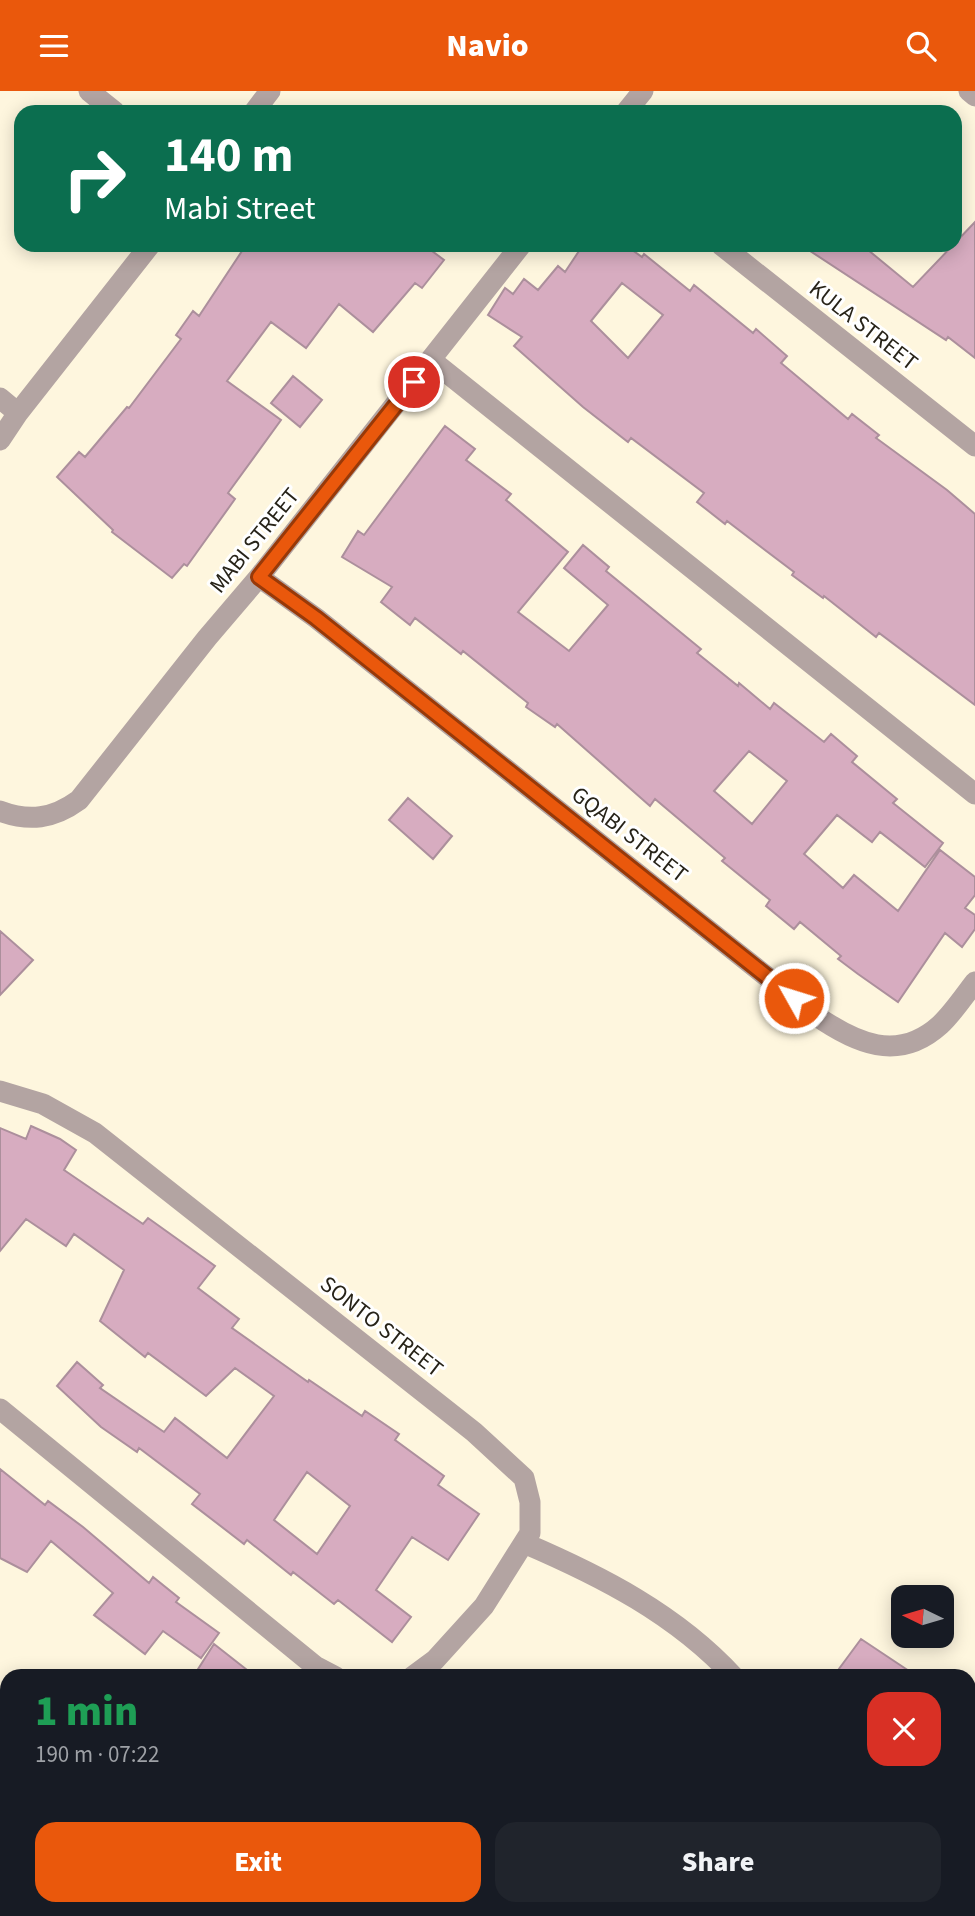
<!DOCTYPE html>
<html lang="en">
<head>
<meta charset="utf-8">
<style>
  :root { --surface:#171b24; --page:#20242c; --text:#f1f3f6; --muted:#9ea1a6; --accent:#ea580c }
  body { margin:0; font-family:"Source Sans 3",sans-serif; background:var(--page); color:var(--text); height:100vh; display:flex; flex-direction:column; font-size:26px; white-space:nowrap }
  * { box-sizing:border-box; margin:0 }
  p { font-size:23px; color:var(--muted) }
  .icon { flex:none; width:38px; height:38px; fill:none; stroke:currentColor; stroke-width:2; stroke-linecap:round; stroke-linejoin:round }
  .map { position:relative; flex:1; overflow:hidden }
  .side { position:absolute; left:0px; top:1578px; width:976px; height:247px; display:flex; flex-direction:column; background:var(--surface); border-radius:21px 21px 0 0; box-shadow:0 4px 18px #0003 }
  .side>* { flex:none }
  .top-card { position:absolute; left:14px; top:14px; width:948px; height:147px; border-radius:21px; box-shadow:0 4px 18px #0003; background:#0b6e4f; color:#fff; overflow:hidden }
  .needle { width:46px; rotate:275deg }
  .controls { position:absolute; left:891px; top:1494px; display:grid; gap:14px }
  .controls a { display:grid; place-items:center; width:63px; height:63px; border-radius:14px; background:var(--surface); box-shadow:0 4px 18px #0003; font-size:35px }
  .pin { position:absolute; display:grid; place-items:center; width:60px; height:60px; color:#fff; margin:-30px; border:4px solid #fff; border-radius:50%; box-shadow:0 2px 7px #0007 }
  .me { position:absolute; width:77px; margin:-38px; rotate:309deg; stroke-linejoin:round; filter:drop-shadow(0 0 5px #0008) }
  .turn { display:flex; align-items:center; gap:24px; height:147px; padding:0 35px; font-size:32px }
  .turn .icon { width:91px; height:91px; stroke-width:2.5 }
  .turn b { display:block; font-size:49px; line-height:60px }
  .round { display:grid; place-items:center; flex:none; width:74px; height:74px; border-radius:21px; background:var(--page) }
  .summary { display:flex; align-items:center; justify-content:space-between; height:119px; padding:0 35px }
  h1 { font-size:42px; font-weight:800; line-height:52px; color:#1e9e55 }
  .action { display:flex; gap:14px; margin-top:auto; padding:14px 35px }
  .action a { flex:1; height:80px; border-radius:21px; background:var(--accent); color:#fff; font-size:28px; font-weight:800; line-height:80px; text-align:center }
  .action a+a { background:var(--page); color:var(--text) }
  header { display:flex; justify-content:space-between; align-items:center; height:91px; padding:0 35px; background:var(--accent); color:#fff; font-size:32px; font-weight:800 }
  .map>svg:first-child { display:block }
  .building { fill:#d7acc0; stroke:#ac8f9c; stroke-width:2; fill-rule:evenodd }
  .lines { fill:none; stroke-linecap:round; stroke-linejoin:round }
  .path { stroke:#a09987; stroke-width:4.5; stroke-dasharray:7 3.5; stroke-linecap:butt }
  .street { stroke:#b3a4a2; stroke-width:21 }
  .route-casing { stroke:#983908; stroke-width:18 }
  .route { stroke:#ea580c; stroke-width:12 }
  .labels { text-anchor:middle; stroke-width:6; stroke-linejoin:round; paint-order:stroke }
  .street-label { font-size:23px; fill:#272318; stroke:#fff }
</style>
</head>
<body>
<header><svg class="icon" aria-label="menu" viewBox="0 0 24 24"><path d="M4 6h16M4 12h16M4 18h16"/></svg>Navio<svg class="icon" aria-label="search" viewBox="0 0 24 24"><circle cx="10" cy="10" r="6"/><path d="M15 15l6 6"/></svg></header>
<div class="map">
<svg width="975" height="1825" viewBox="0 0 975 1825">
  <rect width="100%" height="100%" fill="#fef6de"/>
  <path class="building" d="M975 131V267L948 246 946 249 801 154H862L913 196Z
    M246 154H424L444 169 422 197 415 192 373 241 339 213 306 257 271 231 227 290 281 329 228 402 235 408 187 475 184 473 172 487 112 441 113 439 57 386 79 361 85 366 127 316 129 317 181 248 176 244 193 220 199 225Z
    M583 154H625L642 166 644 163 690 200 694 194 753 242 756 238 787 265 781 272 848 328 852 323 879 344 876 347 947 399 975 423V614L879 542 876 546 824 505 823 507 792 484 794 481 727 430 725 433 697 411 704 402 631 347 628 351 583 316 514 255 522 246 488 224 505 197 513 203 524 188 538 199 558 175 565 181ZM622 192 663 224 628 267 591 230Z
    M293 285 322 309 300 336 271 312Z
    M445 335 475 358 466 369 511 403 506 409 568 461 518 521 569 560 608 514 564 477 583 454 609 476 606 480 701 558 697 562 738 595 739 592 770 618 774 612 824 651 831 643 857 665 852 671 897 708 893 712 943 752 925 776 880 741 872 751 837 724 804 763 843 797 854 784 898 820 940 759 975 786V804L965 817 975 824V838L962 856 945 842 898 911 858 883 838 868 841 865 800 831 794 838 766 815 770 809 722 770 725 767 655 708 650 715 557 633 555 636 526 616 528 612 463 560 461 563 415 527 410 534 381 511 392 496 342 466 358 440 364 444ZM749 660 787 690 752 733 714 700Z
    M408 707 452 745 433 768 389 729Z
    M0 840 33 869 0 904Z
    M31 1035 60 1048 76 1059 64 1079 143 1133 148 1127 215 1175 198 1197 239 1228 232 1237 308 1291 309 1289 362 1325 365 1320 399 1343 395 1349 444 1385 438 1394 479 1423 448 1469 412 1446 376 1499 411 1526 392 1551 338 1509 334 1513 293 1481 291 1484 247 1449 244 1453 192 1413 200 1403 139 1357 137 1361 101 1336 57 1295 77 1271 103 1294 100 1297 164 1341 175 1327 227 1367 274 1305 235 1277 206 1305 148 1262 145 1266 100 1230 124 1179 74 1143 66 1155 26 1128 0 1160V1037L26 1048ZM307 1381 350 1415 317 1463 274 1429Z
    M0 1378 45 1414 48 1410 83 1436 149 1492 153 1486 179 1507 176 1511 219 1542 201 1567 163 1540 145 1563 94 1524 113 1502 51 1450 27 1481 0 1467Z
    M861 1548 918 1586H833Z
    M214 1553 256 1586H193Z"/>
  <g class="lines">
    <path class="path" d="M356 1825 359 1818"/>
    <path class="street" d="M89 0 115 21
      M969 0 975 5
      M254 21 270 0
      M626 21 643 0
      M721 154 975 355
      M431 269 975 703
      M0 307 18 322
      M0 349 18 322 150 154
      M259 486 316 527 815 924C855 952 898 972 940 934 953 922 964 905 975 891
      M0 720C29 731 53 728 79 709L207 547 259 486 521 154
      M0 1000 43 1013 95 1042 474 1341 524 1387 530 1411V1442L484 1515 435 1569 412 1586
      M0 1318 315 1575 336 1586
      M524 1452C601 1485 676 1523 734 1586
      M0 1665 7 1671
      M970 1791 975 1796
      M181 1818 185 1825
      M663 1825 669 1818"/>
  </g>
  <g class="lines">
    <defs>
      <path id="route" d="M414 291 259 486 316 527 794 907"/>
    </defs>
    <use href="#route" class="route-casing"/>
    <use href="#route" class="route"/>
  </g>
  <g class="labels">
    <g class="street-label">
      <text transform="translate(864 234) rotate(38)" y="8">KULA STREET</text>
      <text transform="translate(254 449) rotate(-51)" y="8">MABI STREET</text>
      <text transform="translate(630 743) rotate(38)" y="8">GQABI STREET</text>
      <text transform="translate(382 1235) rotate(38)" y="8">SONTO STREET</text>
    </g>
  </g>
</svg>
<div class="controls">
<a><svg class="needle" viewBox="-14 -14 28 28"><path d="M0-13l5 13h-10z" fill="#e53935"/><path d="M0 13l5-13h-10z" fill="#9ea1a6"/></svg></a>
</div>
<div class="pin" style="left:414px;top:291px;background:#d93025"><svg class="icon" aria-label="arrive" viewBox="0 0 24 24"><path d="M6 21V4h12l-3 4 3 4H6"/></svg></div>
<svg class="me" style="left:794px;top:907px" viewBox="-20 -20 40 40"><circle r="17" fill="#ea580c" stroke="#fff" stroke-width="3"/><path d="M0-11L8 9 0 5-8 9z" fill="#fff"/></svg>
<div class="top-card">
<div class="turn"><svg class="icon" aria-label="right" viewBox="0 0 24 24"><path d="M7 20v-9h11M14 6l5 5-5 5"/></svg><div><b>140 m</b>Mabi Street</div></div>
</div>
<section class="side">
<div class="summary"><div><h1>1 min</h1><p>190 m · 07:22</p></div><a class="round" style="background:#d93025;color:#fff"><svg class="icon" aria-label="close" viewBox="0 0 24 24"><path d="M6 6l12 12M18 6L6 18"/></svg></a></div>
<div class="action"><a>Exit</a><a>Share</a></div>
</section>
</div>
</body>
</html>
